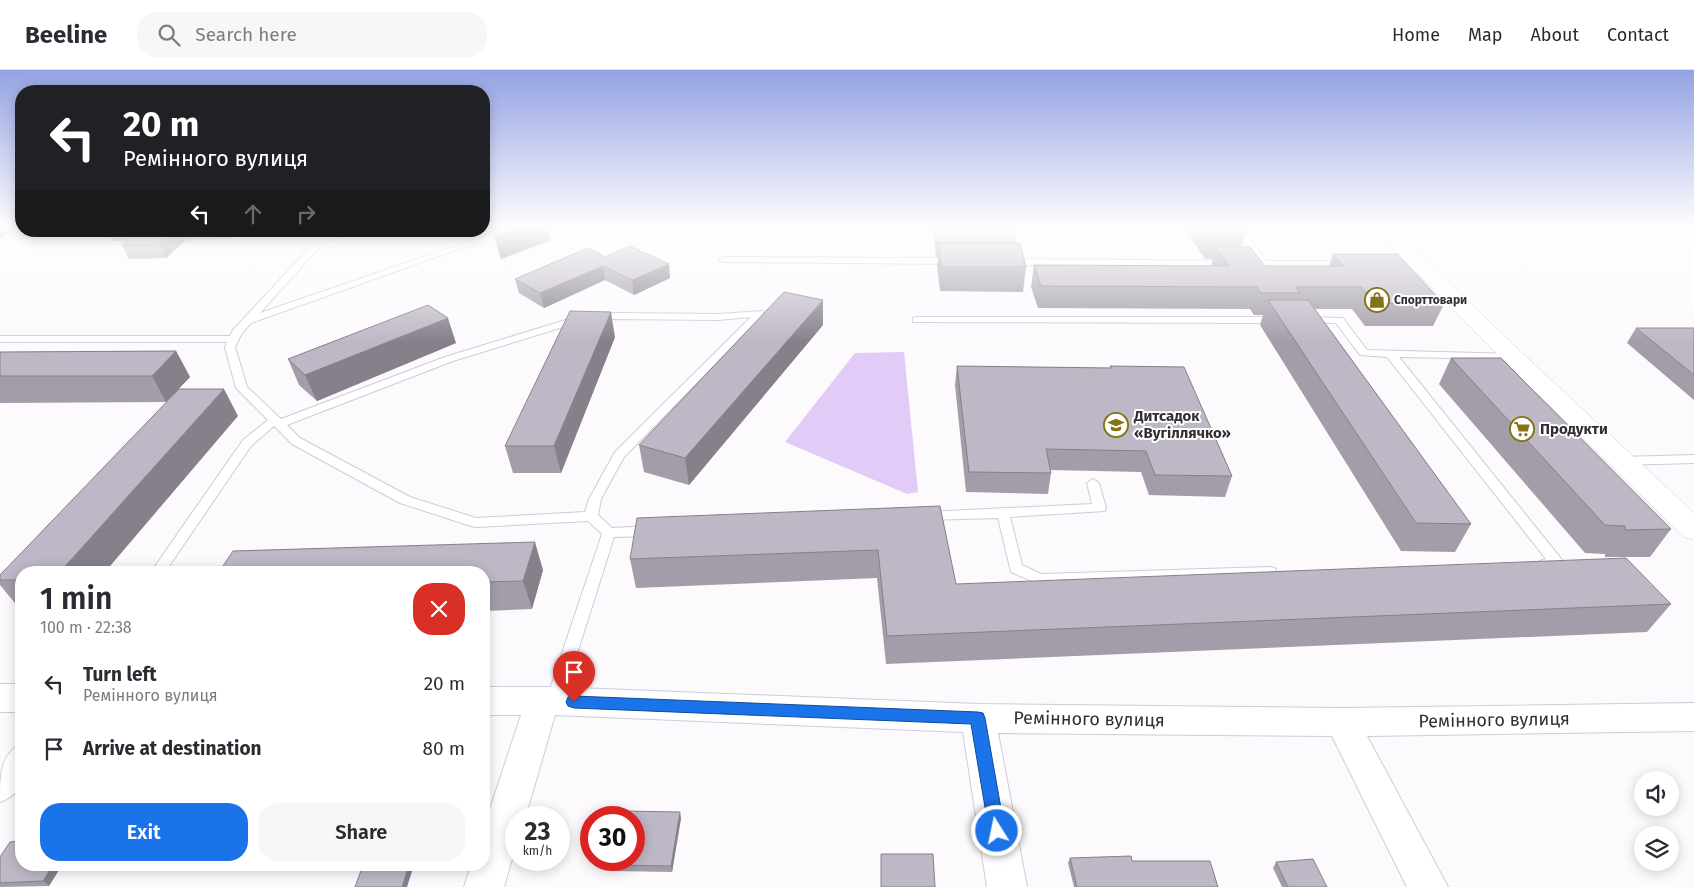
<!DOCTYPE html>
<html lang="en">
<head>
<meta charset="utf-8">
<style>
  :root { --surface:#fff; --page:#f7f7f7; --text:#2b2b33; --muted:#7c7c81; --line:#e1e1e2; --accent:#1a73e8 }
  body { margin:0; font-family:"Fira Sans",sans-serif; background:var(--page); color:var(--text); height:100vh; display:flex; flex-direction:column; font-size:19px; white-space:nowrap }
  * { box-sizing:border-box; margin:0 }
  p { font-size:16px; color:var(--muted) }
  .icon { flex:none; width:28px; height:28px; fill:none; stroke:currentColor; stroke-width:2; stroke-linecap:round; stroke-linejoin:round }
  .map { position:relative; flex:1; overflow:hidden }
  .details { position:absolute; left:15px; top:496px; width:475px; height:305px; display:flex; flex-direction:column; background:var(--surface); border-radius:20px; box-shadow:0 2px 12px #0003 }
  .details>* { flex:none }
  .top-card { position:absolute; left:15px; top:15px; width:475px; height:152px; border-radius:20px; box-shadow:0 2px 12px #0003; background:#202124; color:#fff; overflow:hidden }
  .tools { position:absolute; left:1634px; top:701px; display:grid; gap:10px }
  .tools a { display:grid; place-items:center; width:45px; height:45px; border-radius:50%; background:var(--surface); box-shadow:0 2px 12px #0003; font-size:25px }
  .speed { position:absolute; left:505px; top:736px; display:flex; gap:10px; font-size:25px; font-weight:700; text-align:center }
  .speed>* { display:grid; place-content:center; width:65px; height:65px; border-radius:50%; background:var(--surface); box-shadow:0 2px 12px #0003; line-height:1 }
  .speed small { font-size:12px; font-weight:400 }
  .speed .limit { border:8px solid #d22; background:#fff; color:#111 }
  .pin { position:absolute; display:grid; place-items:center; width:42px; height:42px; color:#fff; margin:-51px -21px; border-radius:50% 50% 50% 0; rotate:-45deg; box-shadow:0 0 5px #0007 }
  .pin .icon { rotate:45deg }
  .me { position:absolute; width:55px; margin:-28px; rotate:350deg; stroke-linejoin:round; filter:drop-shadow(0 0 4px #0008) }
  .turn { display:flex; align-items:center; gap:18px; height:105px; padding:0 25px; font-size:22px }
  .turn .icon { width:65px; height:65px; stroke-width:2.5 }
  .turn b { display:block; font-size:35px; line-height:42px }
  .lanes { display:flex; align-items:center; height:48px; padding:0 25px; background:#0003; justify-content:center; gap:25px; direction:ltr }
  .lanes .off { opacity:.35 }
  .round { display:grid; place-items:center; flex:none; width:52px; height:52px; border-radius:20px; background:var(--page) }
  .overview { display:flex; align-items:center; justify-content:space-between; height:85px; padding:0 25px }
  h1 { font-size:30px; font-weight:600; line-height:38px }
  .primary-button { display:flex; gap:10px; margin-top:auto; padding:10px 25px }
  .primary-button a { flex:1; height:58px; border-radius:20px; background:var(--accent); color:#fff; font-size:20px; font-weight:600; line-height:58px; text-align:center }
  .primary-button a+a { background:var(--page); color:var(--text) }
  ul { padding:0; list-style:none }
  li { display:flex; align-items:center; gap:15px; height:65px; padding:0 25px }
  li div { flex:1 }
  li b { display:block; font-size:19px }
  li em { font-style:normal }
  header { display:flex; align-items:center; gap:30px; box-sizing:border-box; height:70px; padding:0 25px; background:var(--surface); border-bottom:1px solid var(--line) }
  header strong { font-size:24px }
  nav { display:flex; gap:28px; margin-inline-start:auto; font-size:18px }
  .search { width:350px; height:45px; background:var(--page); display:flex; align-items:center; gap:12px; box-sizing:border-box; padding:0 18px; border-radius:20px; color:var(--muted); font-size:19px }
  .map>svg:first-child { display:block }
  .green { fill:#e2ccf7 }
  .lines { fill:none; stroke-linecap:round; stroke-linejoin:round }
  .lane-casing { stroke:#d1cad8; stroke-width:2 }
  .street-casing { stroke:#d1cad8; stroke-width:2 }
  .secondary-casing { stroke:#d1cad8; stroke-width:1 }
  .lane { fill:#fff; fill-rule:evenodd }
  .street { fill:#fff; fill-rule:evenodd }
  .secondary { fill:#fff; fill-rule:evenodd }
  .wall { fill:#a39da9 }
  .shaded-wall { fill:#85808a }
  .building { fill:#beb7c5; stroke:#85808a }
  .route { fill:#1a73e8; stroke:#114b97 }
  .labels { text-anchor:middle; stroke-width:4; stroke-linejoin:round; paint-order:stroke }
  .far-poi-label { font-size:12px; font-weight:bold; fill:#312e34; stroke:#fff; text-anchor:start }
  .poi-label { font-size:15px; font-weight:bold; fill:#312e34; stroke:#fff; text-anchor:start }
  .near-street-label { font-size:18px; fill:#312e34; stroke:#fff }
</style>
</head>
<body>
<header>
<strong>Beeline</strong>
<div class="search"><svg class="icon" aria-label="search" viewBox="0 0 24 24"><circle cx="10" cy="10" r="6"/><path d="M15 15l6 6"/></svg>Search here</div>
<nav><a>Home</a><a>Map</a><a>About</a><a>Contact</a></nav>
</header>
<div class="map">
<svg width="1694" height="817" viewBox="0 0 1694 817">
  <rect width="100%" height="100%" fill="#fcfafd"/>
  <path class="green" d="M904 282 918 422 907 424 785 372 855 283Z"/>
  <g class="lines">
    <defs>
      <path id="lane" d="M507 158H518L251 253 242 263 235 277 247 317 281 349 445 287 572 248 614 243 718 244 763 241V245L624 387 601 429 598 445 612 458 651 456 656 458 658 461 656 464 651 466 614 467 562 631 560 636 554 638 548 636 546 631 602 464 588 451 476 457 471 456 400 433 292 374 274 356 251 376 165 502H151L243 370 268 350 236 318 225 277 227 272H0V266H230L233 260 325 161H334L332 164 340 161H353L324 172 260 243ZM751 247 615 382 589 429 585 442 476 448 410 427 300 368 287 355 453 291 573 254 614 249 718 250Z
        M1234 158H1242L1266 191H1346L1351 194 1346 197 1009 195 1004 192 1009 189 1257 191Z
        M724 187 954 188 959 191 954 194 721 192 719 190Z
        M917 247H1279L1284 250 1279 253 913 252V248Z
        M1306 247 1343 248 1367 280 1516 284 1517 286 1512 289 1399 287 1562 490 1564 493 1562 496 1545 499 1540 497 1538 494 1540 491 1546 489 1387 287 1360 285 1336 253 1302 252 1301 250Z
        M1694 385V393L1621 395 1615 391 1621 387Z
        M1093 409 1099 413 1106 438 1105 441 1010 447 1022 495 1041 504 1270 497 1275 498 1277 502 1275 506 1270 507 1039 514 1011 502 998 448 926 450 921 449 919 446 921 443 926 442 1092 434 1087 413Z"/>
      <path id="street" d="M0 614H21V642H0Z
        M484 617H554L978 634 1342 638 1694 633V661L1367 666 1448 817H1407L1332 666 998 663 1027 817H987L963 662 555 645 525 748H516V775L504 817H464L471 795H484V757L521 645H484Z
        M21 674C23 701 28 722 0 732 0 705 0 685 21 674Z"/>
      <path id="secondary" d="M1373 158H1392L1520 281 1694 443V470L1684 467 1504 291Z"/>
    </defs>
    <use href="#lane" class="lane-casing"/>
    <use href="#street" class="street-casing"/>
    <use href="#secondary" class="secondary-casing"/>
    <use href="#lane" class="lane"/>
    <use href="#street" class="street"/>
    <use href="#secondary" class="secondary"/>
  </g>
  <path class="wall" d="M491 158H548L551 170 501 189Z
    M933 158H1012L1016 173 1026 197 1023 222 940 221 937 196 938 187H936Z
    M1184 158H1239L1244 166 1241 177 1265 196H1329L1333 184 1444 234 1433 256H1365L1352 239H1315L1471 454 1455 482 1401 481 1260 255 1263 245H1254L1250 239 1038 238 1031 217 1034 195 1211 196 1213 189H1205Z
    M108 161H239L230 169 186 170 166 188 129 189 122 175 127 171H113Z
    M605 187 670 208 634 225 605 210 544 238 519 223 515 209Z
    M823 255 689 415 644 402 639 375Z
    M1636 258H1694V330L1627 273Z
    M615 267 561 403H513L505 376Z
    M456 273 317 331 299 315 288 289Z
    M176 281 190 307 166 332 0 333V282Z
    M1451 288 1671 459 1650 487H1605V484L1585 483 1439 314Z
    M957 296 1110 298V296L1232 406 1225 427 1149 425 1141 402 1051 400V403L1048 424 966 422 955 315Z
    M238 346 21 502V538H19L0 515V505Z
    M940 436 956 514 1671 534 1647 562 886 594 877 508 636 518 630 489Z
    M543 500 532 539 484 541V502Z
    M681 748 672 802 613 801 612 795Z
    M0 787 62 795 49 816 0 817Z
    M1070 788 1132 791 1218 817H1074L1068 793Z
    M1276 792 1327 817H1282L1273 798Z"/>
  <path class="shaded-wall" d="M0 158H17L0 169Z
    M517 158H548L551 170 501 189 495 165Z
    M174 161H182L186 170 166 188 159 174Z
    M226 161H239L230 169Z
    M669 194 670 208 634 225 632 210Z
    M603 196 605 210 544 238 540 223Z
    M823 230V255L689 415 685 388Z
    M611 242 615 267 561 403 554 376Z
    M448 248 456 273 317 331 305 305Z
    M176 281 190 307 166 332 152 306Z
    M224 319 238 346 105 502H60Z
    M535 472 543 500 532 539 523 511Z
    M680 742 681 748 672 802 671 796Z
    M53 795H62L49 816 43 811Z
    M409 795H414L407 817H402Z"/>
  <path class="building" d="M493 158H517L495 165Z
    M935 158H1012L1016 173H937Z
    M1205 158H1239L1244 166 1211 165Z
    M139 161H174L159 174 122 175Z
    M939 173H1020L1026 197H941Z
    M630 176 669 194 632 210 603 196 540 223 515 209 588 178 605 187Z
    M1216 177H1250L1265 196H1343L1333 184H1397L1444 234 1374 233 1361 217H1296L1300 223H1261L1257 217 1041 216 1034 195 1229 196Z
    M784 222 823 230 685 388 639 375Z
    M1268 230H1308L1471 454 1416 453Z
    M428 235 448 248 305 305 288 289Z
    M570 241 611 242 554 376H505Z
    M1636 258H1694V305Z
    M176 281 152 306H0V282Z
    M1451 288H1501L1671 459 1625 460V456L1605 455Z
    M957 296 1111 298 1110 296 1184 297 1232 406 1155 405 1146 381 1046 379 1051 403 969 402Z
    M179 319H224L60 502H21V510H0V505Z
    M940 436 956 514 1626 488 1671 534 887 566 878 480 630 489 637 448Z
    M535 472 523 511 484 512V502H219L233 481Z
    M624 741 680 742 671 796 612 795 613 790H634V748H622Z
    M21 771V795H53L43 811 0 813V787L10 772Z
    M881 784H933L935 817H881Z
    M1131 786 1132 791H1210L1218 817H1077L1070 788Z
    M1313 789 1327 817H1288L1276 792Z
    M363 795H409L402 817H355Z"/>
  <linearGradient id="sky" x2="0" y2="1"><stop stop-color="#94a2e3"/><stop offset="0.58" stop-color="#fefdfe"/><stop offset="1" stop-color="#fefdfe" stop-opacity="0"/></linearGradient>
  <rect width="1694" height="272" fill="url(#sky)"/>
  <path class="route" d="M574 626 978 642 983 643 985 648 1005 761 1003 766 997 768 991 766 989 761 971 654 574 638 568 636 566 632 568 627Z"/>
  <defs>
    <symbol id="shop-ring" viewBox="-11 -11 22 22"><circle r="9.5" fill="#fff" stroke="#837314" stroke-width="1.5"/><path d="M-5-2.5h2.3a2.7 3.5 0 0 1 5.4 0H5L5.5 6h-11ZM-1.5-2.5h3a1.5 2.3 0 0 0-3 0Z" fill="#837314"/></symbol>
    <symbol id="school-ring" viewBox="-11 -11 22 22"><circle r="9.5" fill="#fff" stroke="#837314" stroke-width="1.5"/><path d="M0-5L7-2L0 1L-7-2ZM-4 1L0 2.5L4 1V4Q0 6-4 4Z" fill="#837314"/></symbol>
    <symbol id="supermarket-ring" viewBox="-11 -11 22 22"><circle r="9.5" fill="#fff" stroke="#837314" stroke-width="1.5"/><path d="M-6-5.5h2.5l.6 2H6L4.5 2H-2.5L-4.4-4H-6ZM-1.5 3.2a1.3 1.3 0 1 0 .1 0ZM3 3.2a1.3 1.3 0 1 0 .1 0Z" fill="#837314"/></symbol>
  </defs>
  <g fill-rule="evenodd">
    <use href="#shop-ring" x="1363" y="216" width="28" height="28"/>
    <use href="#school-ring" x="1102" y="341" width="28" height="28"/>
    <use href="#supermarket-ring" x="1508" y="345" width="28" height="28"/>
  </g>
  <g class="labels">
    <g class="far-poi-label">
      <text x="1394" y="234">Спорттовари</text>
    </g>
    <g class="poi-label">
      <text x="1134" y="351">Дитсадок<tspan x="1134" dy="17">«Вугіллячко»</tspan></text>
      <text x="1540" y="364">Продукти</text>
    </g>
    <g class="near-street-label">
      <text transform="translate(1089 649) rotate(1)" y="6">Ремінного вулиця</text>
      <text transform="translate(1494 650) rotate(-1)" y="6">Ремінного вулиця</text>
    </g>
  </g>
</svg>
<div class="tools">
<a><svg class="icon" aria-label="sound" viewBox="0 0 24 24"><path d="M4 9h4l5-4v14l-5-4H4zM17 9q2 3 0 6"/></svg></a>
<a><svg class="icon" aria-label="layers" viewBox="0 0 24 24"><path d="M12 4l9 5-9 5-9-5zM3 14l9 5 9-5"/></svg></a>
</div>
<div class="speed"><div>23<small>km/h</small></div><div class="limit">30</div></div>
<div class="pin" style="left:574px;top:632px;background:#d93025"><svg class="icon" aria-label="arrive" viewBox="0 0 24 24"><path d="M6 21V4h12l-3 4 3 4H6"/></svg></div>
<svg class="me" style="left:997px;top:761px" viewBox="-20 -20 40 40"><circle r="17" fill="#1a73e8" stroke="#fff" stroke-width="3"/><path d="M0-11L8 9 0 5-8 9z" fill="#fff"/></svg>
<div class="top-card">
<div class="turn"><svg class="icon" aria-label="left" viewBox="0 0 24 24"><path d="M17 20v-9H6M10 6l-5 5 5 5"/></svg><div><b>20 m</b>Ремінного вулиця</div></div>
<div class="lanes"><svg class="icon" aria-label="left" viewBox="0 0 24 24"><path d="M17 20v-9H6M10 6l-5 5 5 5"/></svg><svg class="icon off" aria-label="ahead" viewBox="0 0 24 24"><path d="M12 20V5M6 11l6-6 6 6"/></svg><svg class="icon off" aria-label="right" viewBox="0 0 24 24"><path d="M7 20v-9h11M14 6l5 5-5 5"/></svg></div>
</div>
<section class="details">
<div class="overview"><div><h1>1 min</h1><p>100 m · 22:38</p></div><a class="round" style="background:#d93025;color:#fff"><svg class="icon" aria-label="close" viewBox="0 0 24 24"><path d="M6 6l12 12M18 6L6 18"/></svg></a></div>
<ul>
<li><svg class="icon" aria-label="left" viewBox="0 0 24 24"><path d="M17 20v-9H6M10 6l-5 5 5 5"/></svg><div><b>Turn left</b><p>Ремінного вулиця</p></div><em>20 m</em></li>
<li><svg class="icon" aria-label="arrive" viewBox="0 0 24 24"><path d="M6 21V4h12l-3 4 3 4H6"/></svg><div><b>Arrive at destination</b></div><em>80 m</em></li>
</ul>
<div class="primary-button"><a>Exit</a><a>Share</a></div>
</section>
</div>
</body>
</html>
